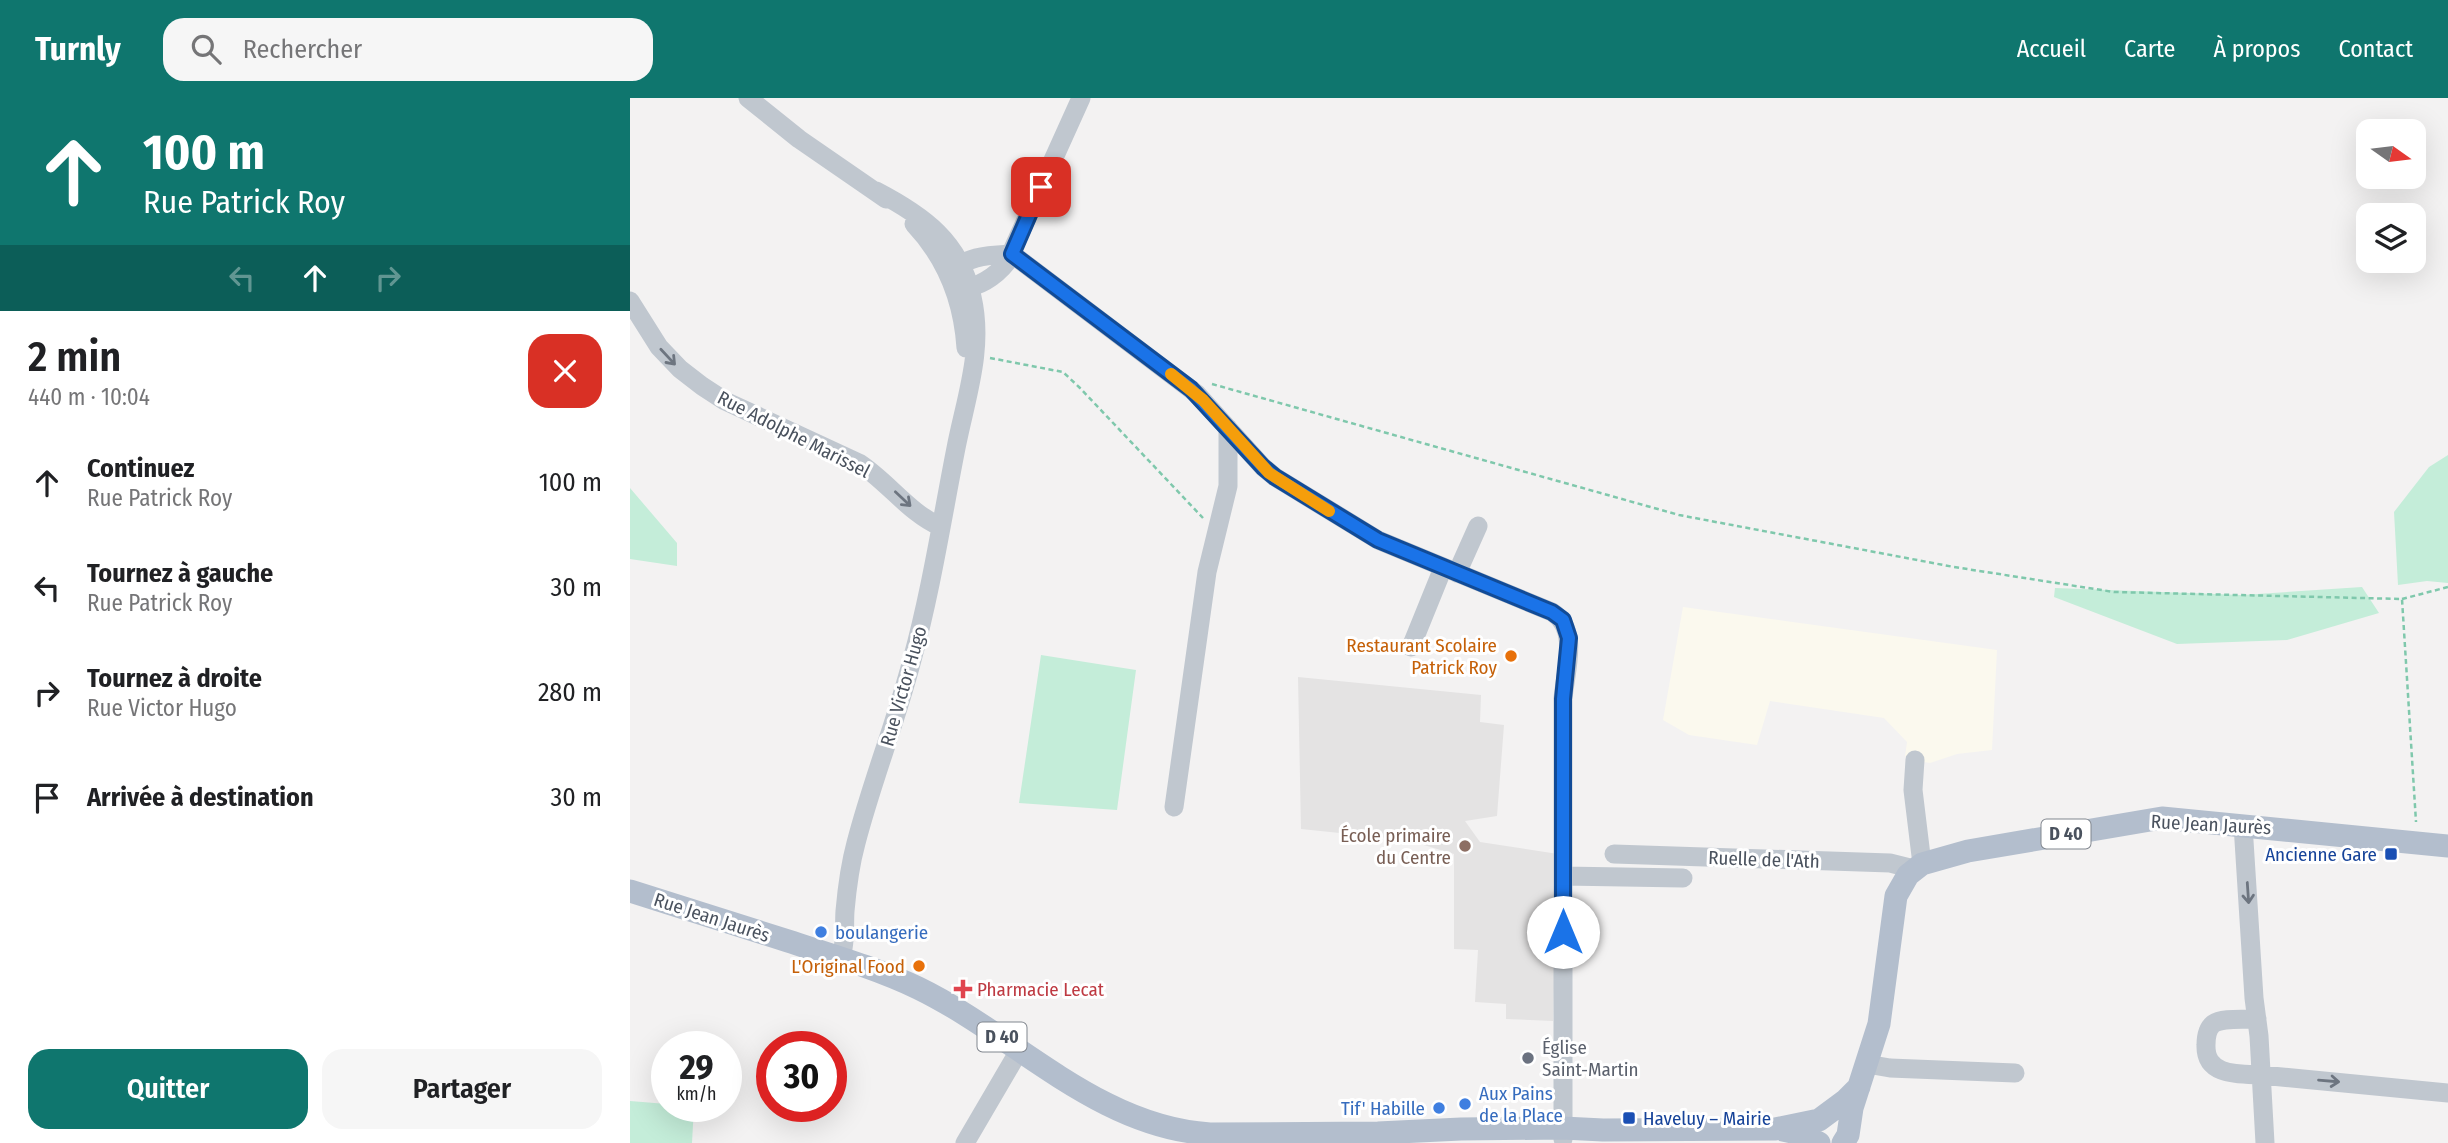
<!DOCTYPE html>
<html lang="fr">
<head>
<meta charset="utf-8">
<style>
  :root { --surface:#fff; --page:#f6f6f6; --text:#202124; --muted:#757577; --accent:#0f766e }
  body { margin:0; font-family:"Fira Sans Condensed",sans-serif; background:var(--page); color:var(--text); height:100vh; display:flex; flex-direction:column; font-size:26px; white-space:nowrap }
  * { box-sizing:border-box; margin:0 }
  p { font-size:23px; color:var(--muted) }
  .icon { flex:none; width:38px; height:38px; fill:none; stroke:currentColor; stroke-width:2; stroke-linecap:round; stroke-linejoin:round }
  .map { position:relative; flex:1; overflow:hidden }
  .panel { display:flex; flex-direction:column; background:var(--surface); width:630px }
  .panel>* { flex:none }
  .guide { background:#0f766e; color:#fff; overflow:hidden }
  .needle { width:46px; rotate:104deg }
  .buttons { position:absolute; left:1726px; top:21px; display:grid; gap:14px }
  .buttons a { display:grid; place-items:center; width:70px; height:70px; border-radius:14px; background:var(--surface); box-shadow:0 7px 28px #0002; font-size:35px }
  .speed { position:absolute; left:21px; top:933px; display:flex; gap:14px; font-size:35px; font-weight:700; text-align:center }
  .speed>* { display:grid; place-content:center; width:91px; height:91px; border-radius:50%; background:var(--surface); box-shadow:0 7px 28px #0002; line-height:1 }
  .speed small { font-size:18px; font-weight:400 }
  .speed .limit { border:10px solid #d22; background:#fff; color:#111 }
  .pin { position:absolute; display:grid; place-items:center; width:60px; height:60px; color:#fff; margin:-30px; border-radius:14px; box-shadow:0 4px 10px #0006 }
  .me { position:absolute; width:77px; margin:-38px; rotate:0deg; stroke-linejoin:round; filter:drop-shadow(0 0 5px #0008) }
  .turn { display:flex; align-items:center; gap:24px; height:147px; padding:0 28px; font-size:32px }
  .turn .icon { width:91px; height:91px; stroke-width:2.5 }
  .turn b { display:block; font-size:49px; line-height:60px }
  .lanes { display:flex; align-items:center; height:66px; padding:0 28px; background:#0003; justify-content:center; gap:35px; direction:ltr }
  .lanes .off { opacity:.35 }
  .round { display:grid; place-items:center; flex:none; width:74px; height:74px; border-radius:21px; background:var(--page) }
  .summary { display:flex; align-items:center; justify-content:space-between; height:119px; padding:0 28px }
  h1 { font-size:42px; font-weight:600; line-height:52px }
  .cta { display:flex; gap:14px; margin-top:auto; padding:14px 28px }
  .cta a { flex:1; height:80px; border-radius:21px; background:var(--accent); color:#fff; font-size:28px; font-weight:600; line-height:80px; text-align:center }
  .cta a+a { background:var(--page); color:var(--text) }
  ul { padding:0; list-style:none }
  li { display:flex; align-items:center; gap:21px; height:105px; padding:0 28px }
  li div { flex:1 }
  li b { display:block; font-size:26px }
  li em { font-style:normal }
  header { display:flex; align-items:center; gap:42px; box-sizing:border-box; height:98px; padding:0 35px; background:var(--accent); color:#fff }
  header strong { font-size:33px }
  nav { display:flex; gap:38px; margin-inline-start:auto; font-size:24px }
  .search { width:490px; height:63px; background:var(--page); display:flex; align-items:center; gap:18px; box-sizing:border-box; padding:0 24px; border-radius:21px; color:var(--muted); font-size:26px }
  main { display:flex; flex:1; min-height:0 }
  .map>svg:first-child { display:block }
  .commercial { fill:#fbf9ee }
  .education { fill:#e4e3e3 }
  .green { fill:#c4edd9 }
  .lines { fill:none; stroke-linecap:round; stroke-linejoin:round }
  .path { stroke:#7fc8ac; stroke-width:2.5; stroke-dasharray:5 3.5; stroke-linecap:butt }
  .minor { stroke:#c0c7cf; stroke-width:19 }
  .major { stroke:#b3becd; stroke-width:23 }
  .oneway { stroke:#6d7580 }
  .route-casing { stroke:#114b97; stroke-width:18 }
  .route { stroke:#1a73e8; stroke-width:12 }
  .slow { stroke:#f59e0b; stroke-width:12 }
  .food-dot { fill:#e8710a; stroke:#fff; stroke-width:2.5 }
  .education-dot { fill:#8d6e63; stroke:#fff; stroke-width:2.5 }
  .transit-dot { fill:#1a4fb4; stroke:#fff; stroke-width:2.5 }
  .shop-dot { fill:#3f7fe0; stroke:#fff; stroke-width:2.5 }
  .health-dot { fill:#e0444e; stroke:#fff; stroke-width:2.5 }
  .worship-dot { fill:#6b7280; stroke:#fff; stroke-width:2.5 }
  .labels { text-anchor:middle; stroke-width:6; stroke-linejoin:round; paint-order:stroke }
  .shield { fill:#fff; stroke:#80868e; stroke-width:2 }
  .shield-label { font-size:18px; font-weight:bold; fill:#4a525e }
  .street-label { font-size:19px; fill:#4a525e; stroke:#fff }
  .food-label { font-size:19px; fill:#c56008; stroke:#fff; text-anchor:end }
  .education-label { font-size:19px; fill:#785e54; stroke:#fff; text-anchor:end }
  .transit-label { font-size:19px; fill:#164399; stroke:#fff; text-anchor:end }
  .shop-label { font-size:19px; fill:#366cbe; stroke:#fff; text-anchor:start }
  .health-label { font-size:19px; fill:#be3a42; stroke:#fff; text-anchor:start }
  .worship-label { font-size:19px; fill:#5b616d; stroke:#fff; text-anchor:start }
</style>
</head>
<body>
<header>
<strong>Turnly</strong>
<div class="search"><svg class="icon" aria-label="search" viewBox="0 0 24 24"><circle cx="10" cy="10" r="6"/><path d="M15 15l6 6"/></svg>Rechercher</div>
<nav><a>Accueil</a><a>Carte</a><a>À propos</a><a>Contact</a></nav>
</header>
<main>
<section class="panel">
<div class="guide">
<div class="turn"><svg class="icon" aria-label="ahead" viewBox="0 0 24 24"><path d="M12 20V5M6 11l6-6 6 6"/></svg><div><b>100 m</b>Rue Patrick Roy</div></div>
<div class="lanes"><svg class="icon off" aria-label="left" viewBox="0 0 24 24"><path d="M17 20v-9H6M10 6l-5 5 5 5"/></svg><svg class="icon" aria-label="ahead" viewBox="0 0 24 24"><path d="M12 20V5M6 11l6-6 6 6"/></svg><svg class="icon off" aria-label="right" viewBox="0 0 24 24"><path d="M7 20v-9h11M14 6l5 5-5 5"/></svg></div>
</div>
<div class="summary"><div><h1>2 min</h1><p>440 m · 10:04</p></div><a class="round" style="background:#d93025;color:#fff"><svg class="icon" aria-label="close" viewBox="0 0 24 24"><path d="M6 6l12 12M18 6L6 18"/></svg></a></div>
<ul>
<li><svg class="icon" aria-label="ahead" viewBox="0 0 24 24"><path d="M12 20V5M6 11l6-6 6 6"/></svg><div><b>Continuez</b><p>Rue Patrick Roy</p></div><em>100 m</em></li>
<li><svg class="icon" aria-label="left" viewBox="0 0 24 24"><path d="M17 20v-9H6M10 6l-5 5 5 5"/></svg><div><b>Tournez à gauche</b><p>Rue Patrick Roy</p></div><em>30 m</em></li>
<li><svg class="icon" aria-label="right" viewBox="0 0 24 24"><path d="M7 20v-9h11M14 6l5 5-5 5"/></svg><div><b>Tournez à droite</b><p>Rue Victor Hugo</p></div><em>280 m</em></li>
<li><svg class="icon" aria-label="arrive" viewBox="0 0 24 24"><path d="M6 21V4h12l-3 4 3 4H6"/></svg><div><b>Arrivée à destination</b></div><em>30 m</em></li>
</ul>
<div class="cta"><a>Quitter</a><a>Partager</a></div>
</section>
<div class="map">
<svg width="1818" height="1045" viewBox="0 0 1818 1045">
  <rect width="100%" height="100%" fill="#f3f2f2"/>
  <path class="commercial" d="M1053 509 1367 552 1362 652 1327 656 1300 665 1288 663 1275 658 1277 644 1254 620 1140 603 1127 647 1059 637 1033 622Z"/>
  <path class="education" d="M668 579 851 597 850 624 874 627 867 718 835 723 850 744 928 756 923 923 876 921V906L845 904 848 852 824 851V756L777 742 671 731Z"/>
  <path class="green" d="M1818 357V485L1797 483 1768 487 1764 414 1799 369Z
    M0 390 47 445V468L0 461Z
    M1732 489 1749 515 1657 542 1547 546 1424 499 1425 490 1612 497Z
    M411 557 506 572 487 712 389 705Z
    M0 1003 37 1006V1008H64L62 1045H0Z"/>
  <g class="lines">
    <path class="path" d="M360 260 433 274 450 290 573 420
      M582 286 1049 417 1324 469 1484 494 1772 501 1786 724
      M1772 501 1818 489"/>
    <path class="minor" d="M118 0 169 41 256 101
      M284 126C316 160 333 203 336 250
      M382 156 567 296 633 369 645 379 748 442 922 514C950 531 935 574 933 601V1041
      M324 177C331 157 363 157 382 156
      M329 188C346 193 367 177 377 164L451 0
      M0 203 29 249 50 271 72 288 95 303 229 365C258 384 279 415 311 429
      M827 475 848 428
      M781 549 813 470
      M1285 662 1283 692 1292 766
      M544 709 577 474 598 388V330
      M1613 727 1624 900 1629 938 1635 1045
      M984 756 1260 765 1284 771
      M933 778 1053 780
      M211 860C216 844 214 828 215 813 217 790 220 767 226 745 242 683 266 624 282 562 301 493 312 421 326 350 336 299 354 251 342 199 330 144 294 118 246 93
      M1627 921C1615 922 1593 919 1583 926 1577 931 1576 940 1576 947 1575 978 1608 976 1631 977L1818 995
      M1237 966 1260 970 1385 975
      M335 1045 390 951"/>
    <path class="major" d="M0 793C52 809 105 826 158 843 201 857 246 870 288 890 385 937 467 1029 580 1036L748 1035 831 1031 933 1030 973 1032 1145 1031 1189 1022 1216 1002 1229 989
      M1153 1032 1171 1036 1189 1045
      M1213 1045 1218 1037 1222 1010 1249 926 1266 798 1278 777 1292 766 1338 753 1532 720 1818 748"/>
  </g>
  <defs><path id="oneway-shaft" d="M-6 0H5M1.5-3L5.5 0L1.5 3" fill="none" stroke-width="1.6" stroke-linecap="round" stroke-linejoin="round" transform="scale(1.75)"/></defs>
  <g class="oneway">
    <use href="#oneway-shaft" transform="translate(38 259) rotate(47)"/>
    <use href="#oneway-shaft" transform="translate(273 401) rotate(43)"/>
    <use href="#oneway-shaft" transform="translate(1618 795) rotate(86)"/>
    <use href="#oneway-shaft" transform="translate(1699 983) rotate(5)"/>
  </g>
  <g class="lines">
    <defs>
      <path id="route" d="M411 89 382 156 561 291 633 369 645 379 748 442 922 514 933 522 939 540 933 601V834"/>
    </defs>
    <use href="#route" class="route-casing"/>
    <use href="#route" class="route"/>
    <path class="slow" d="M541 276 573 302 639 375 699 413"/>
  </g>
  <g class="food-dot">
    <circle cx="881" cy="558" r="7"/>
    <circle cx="289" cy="868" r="7"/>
  </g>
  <circle class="education-dot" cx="835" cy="748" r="7"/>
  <g class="transit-dot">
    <rect x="1754" y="749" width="14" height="14" rx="3.5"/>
    <rect x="992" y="1013" width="14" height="14" rx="3.5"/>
  </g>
  <g class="shop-dot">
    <circle cx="191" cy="834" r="7"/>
    <circle cx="835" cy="1006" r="7"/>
    <circle cx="809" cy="1010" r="7"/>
  </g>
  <path class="health-dot" d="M329.5 880.5h7v7h7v7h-7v7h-7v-7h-7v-7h7z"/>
  <circle class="worship-dot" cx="898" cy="960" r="7"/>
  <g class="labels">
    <g class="shield">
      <rect x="1411.5" y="721.5" width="49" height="29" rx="5"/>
      <rect x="347.5" y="924.5" width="49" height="29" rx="5"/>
    </g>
    <g class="shield-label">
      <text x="1436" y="742">D 40</text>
      <text x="372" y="945">D 40</text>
    </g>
    <g class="street-label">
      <text transform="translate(164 336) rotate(27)" y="7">Rue Adolphe Marissel</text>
      <text transform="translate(273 588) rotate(-74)" y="7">Rue Victor Hugo</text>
      <text transform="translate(1581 726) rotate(3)" y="7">Rue Jean Jaurès</text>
      <text transform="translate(1134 761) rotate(2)" y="7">Ruelle de l'Ath</text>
      <text transform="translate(82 819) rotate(18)" y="7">Rue Jean Jaurès</text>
    </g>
    <g class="food-label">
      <text x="867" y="554">Restaurant Scolaire<tspan x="867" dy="22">Patrick Roy</tspan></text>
      <text x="275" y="875">L'Original Food</text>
    </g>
    <g class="education-label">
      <text x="821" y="744">École primaire<tspan x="821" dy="22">du Centre</tspan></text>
    </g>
    <g class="transit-label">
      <text x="1747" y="763">Ancienne Gare</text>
      <text x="1013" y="1027" text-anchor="start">Haveluy – Mairie</text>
    </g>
    <g class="shop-label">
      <text x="205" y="841">boulangerie</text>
      <text x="849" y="1002">Aux Pains<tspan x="849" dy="22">de la Place</tspan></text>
      <text x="795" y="1017" text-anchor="end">Tif' Habille</text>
    </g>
    <g class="health-label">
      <text x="347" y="898">Pharmacie Lecat</text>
    </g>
    <g class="worship-label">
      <text x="912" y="956">Église<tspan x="912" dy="22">Saint-Martin</tspan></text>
    </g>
  </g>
</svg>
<div class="buttons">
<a><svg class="needle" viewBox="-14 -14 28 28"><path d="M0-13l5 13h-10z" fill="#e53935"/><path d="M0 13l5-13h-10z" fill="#757577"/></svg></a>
<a><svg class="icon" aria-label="layers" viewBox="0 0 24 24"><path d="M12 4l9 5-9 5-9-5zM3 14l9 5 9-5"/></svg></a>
</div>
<div class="speed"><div>29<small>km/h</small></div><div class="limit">30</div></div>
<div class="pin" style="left:411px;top:89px;background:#d93025"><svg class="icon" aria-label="arrive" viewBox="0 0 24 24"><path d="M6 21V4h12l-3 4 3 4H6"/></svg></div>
<svg class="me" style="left:933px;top:834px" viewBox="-20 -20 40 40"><circle r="19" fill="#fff"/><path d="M0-13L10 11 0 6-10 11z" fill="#1a73e8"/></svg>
</div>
</main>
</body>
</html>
